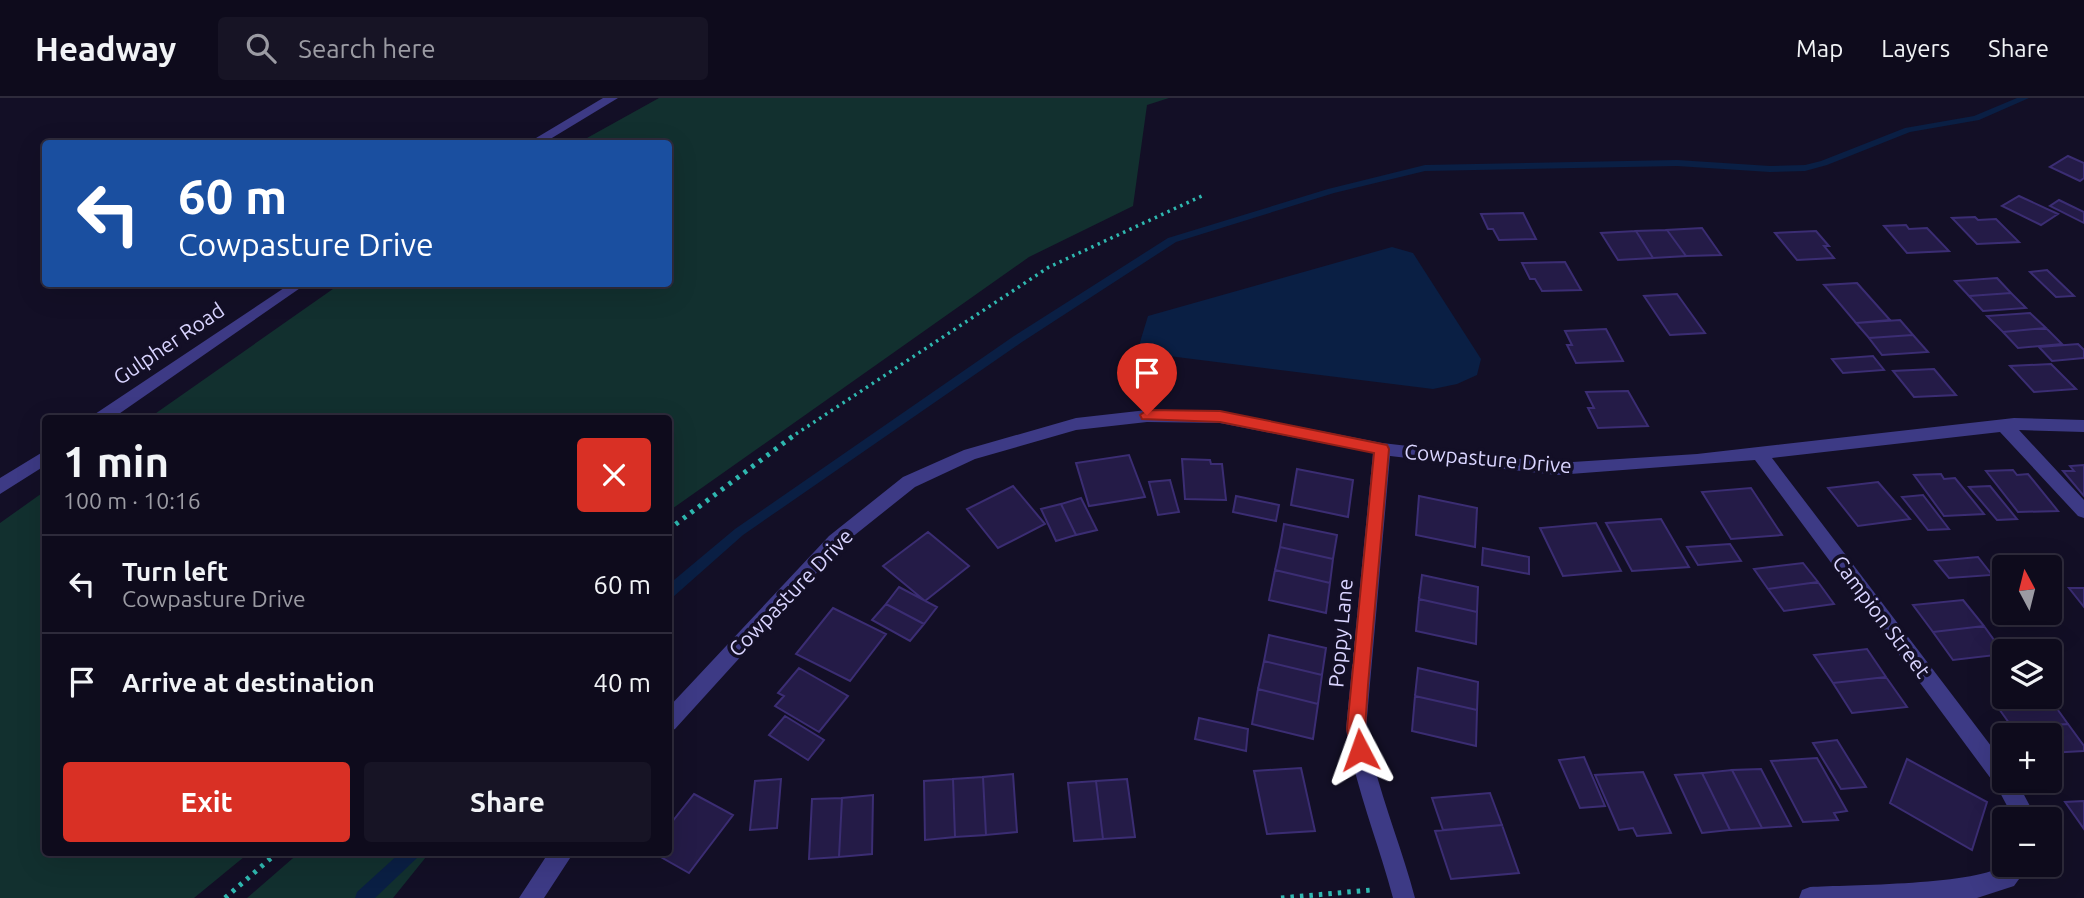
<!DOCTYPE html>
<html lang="en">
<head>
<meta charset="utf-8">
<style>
  :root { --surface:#0e0b1c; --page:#171425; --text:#f1f3f6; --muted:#9b9ba3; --line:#2e2b3b; --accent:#d93025 }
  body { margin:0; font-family:Ubuntu,sans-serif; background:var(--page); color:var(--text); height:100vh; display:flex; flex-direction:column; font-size:26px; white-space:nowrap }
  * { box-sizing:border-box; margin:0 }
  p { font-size:23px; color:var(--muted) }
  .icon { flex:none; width:38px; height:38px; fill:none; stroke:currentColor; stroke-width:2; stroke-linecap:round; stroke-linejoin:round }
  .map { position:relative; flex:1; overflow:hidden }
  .sheet { position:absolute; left:42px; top:317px; width:630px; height:441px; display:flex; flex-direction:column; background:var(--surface); border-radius:7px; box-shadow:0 7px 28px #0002,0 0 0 2px var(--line) }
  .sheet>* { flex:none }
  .banner { position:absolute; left:42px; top:42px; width:630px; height:147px; border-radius:7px; box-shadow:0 7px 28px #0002,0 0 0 2px var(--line); background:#1a4fa0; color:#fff; overflow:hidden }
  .needle { width:46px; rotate:353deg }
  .buttons { position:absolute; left:1992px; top:457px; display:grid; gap:14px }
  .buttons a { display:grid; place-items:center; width:70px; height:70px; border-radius:7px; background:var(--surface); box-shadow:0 7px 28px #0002,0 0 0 2px var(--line); font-size:35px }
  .pin { position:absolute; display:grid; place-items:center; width:60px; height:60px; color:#fff; margin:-72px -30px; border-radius:50% 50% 50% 0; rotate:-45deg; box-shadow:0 0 7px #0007 }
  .pin .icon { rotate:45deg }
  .me { position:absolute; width:77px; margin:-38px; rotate:356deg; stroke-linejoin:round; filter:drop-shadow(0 0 5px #0008) }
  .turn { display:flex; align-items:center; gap:24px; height:147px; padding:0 21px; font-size:32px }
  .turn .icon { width:91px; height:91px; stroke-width:2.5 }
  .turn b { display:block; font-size:49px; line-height:60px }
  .round { display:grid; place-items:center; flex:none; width:74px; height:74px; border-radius:7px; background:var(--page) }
  .headline { display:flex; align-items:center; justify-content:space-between; height:119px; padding:0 21px }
  h1 { font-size:42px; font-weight:700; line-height:52px }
  .primary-button { display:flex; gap:14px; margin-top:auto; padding:14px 21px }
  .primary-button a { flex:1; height:80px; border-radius:7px; background:var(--accent); color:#fff; font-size:28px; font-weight:700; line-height:80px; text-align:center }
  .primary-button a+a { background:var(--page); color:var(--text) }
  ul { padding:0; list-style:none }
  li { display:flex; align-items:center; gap:21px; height:98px; padding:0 21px; border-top:2px solid var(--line) }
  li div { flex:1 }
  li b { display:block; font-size:26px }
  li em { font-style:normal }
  header { display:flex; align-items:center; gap:42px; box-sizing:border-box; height:98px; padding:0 35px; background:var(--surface); border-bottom:2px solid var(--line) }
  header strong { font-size:33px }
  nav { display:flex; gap:38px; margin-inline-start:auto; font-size:24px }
  .search { width:490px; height:63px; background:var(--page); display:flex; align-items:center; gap:18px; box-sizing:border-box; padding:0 24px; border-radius:7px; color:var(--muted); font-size:26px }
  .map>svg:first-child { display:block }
  .green { fill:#12302f }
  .water { fill:#0a1f44 }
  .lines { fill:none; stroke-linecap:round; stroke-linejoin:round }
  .stream { fill:#0a1f44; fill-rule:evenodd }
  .building { fill:#241b47; stroke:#3b2d73; stroke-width:2 }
  .path-far1 { stroke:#2fb8b0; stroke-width:3.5; stroke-dasharray:2.5 4.5; stroke-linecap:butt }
  .path { stroke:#2fb8b0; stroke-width:5; stroke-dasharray:3.5 6; stroke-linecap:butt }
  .minor { fill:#3d3a85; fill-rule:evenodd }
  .tertiary { fill:#3d3a85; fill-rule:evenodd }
  .route { fill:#d93025; stroke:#8d1f18; stroke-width:2 }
  .labels { text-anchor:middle; stroke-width:7; stroke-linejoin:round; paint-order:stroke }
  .street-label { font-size:21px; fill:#d9d4ff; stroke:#130f26 }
</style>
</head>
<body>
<header>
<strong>Headway</strong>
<div class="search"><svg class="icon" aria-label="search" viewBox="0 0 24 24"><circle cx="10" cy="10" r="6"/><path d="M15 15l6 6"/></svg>Search here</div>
<nav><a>Map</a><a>Layers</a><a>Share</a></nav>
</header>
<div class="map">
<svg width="2084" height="800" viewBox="0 0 2084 800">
  <rect width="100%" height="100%" fill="#130f26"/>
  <path class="green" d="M659 0H1169L1147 7 1133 108 1029 159 669 413 668 320H149L340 186H668V46L578 45Z
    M45 393 46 754H250L194 800H0V425Z
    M300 754H430L393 800H247Z"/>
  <path class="water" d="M1392 149 1413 155 1481 261 1477 277 1457 286 1433 291 1137 254 1148 218Z"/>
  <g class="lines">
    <path class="stream" d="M2017 0H2029L1979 22 1910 34 1827 67 1805 73 1770 74 1677 68 1425 73 1334 95 1176 144 1022 244 743 437 673 499 668 500V487L735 431 1014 238 1168 140 1328 91 1425 67 1677 62 1770 68 1805 67 1821 63 1905 30 1974 18Z
      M401 754H421L418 759 375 800H355L357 794Z"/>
  </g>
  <path class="building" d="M2068 58 2084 65V80L2080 83 2050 69Z
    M2019 98 2058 116 2041 127 2002 108Z
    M2059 102 2084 114V125L2050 108Z
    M1523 115 1536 141 1499 142 1493 131H1488L1481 116Z
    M1975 119 1978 122 1996 121 2019 144 1977 146 1952 120Z
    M1906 127 1909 131 1927 130 1949 153 1907 155 1884 128Z
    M1702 130 1721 157 1686 158 1667 132Z
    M1667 132 1686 158 1653 160 1636 133Z
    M1636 133 1653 160 1618 162 1601 135Z
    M1816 133 1829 148H1824L1834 160 1797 162 1775 135Z
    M1565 164 1581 192 1542 193 1535 181H1530L1522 165Z
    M2047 172 2074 198 2056 199 2030 174Z
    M1997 180 2011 195 1969 198 1955 183Z
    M1857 185 1890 222 1856 225 1824 187Z
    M2011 195 2026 210 1983 213 1969 198Z
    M1677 196 1705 235 1670 237 1644 198Z
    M2030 215 2046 230 2003 234 1987 218Z
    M1900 222 1913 237 1869 240 1856 225Z
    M2046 230 2062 246 2018 250 2003 234Z
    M1606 231 1623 263 1576 265 1567 247H1572L1565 233Z
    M1913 237 1928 254 1882 257 1869 240Z
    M2078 246 2084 252V260L2052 263 2039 249Z
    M1873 258 1884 272 1843 275 1832 261Z
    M2051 266 2076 291 2034 294 2010 268Z
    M1934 271 1956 297 1914 299 1893 273Z
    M1628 293 1648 328 1598 330 1588 310H1594L1586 294Z
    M1129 357 1145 399 1089 408 1076 365Z
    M1182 361 1210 362 1211 366H1222L1226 402 1185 401Z
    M2084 367V398L2063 373H2074L2070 368Z
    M1297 371 1353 382 1348 419 1291 407Z
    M2013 372 2017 377 2028 376 2058 413 2018 414 1986 373Z
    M1941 376 1944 381 1955 380 1984 416 1944 418 1914 377Z
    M1170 382 1179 414 1158 417 1149 384Z
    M1878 384 1910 421 1858 428 1828 390Z
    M1013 388 1045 426 998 450 967 411Z
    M1990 388 2017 421 1997 422 1969 389Z
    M1751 390 1782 437 1731 441 1702 394Z
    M1923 397 1949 431 1928 432 1902 399Z
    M1236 398 1279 407 1276 423 1233 414Z
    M1419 398 1477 410 1475 449 1416 437Z
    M1081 400 1097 432 1076 437 1061 406Z
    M1061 406 1076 437 1056 443 1041 411Z
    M1661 421 1689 469 1632 473 1606 425Z
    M1596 425 1621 473 1563 478 1540 430Z
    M1284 426 1337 437 1333 461 1280 449Z
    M928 434 969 468 925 503 883 468Z
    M1730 446 1741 463 1698 467 1687 449Z
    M1280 449 1333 461 1330 485 1275 472Z
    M1483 450 1529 459V476L1482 467Z
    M1978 459 1992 477 1949 480 1935 463Z
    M1803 465 1818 484 1768 491 1754 471Z
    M1275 472 1330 485 1326 515 1269 502Z
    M1422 477 1478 489 1477 514 1419 501Z
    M1818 484 1834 506 1784 513 1768 491Z
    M899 489 937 509 924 526 886 506Z
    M2069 490H2084V509Z
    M1419 501 1477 514 1476 546 1416 533Z
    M1963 502 1984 528 1933 534 1913 507Z
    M886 506 924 526 910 543 872 522Z
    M833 510 886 536 850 583 796 556Z
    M1984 528 2004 556 1953 562 1933 534Z
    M1269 537 1326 550 1322 577 1264 563Z
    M1867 551 1886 579 1833 585 1814 557Z
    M1264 563 1322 577 1318 606 1258 591Z
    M799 570 848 598 819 634 775 608 784 598 778 595Z
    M1418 570 1478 584 1477 612 1415 598Z
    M1886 579 1907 609 1852 615 1833 585Z
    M1258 591 1318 606 1313 641 1252 626Z
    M1415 598 1477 612 1476 648 1412 633Z
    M2050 601 2068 626 2012 629 1994 604Z
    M785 618 824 642 808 662 769 637Z
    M1199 620 1248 631 1246 653 1195 641Z
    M2068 626 2084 648V653L2049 655V637H2017L2012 629Z
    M1837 642 1866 689 1841 691 1813 645Z
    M1584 659 1605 708 1580 710 1559 662Z
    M1817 660 1847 713 1834 715 1838 722 1803 724 1771 663Z
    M1907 661 1987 704 1972 752 1890 705Z
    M1301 670 1315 733 1267 736 1254 673Z
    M1761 671 1791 728 1762 730 1732 672Z
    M1732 672 1762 730 1730 732 1702 675Z
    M1643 674 1671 735 1637 738 1633 730 1619 732 1595 677Z
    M1702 675 1730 732 1702 735 1675 677Z
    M1013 676 1017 734 986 737 983 679Z
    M983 679 986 737 955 739 953 681Z
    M781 681 777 730 750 732 755 683Z
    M953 681 955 739 925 742 924 683Z
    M1127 681 1135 739 1103 741 1096 683Z
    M1096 683 1103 741 1074 743 1068 685Z
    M1490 695 1502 727 1443 732 1432 700Z
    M694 696 733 717 689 775 652 754H668V729Z
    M873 697 872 756 839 759 842 700Z
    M842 700 839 759 809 761 812 701Z
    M2084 703V731L2065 704Z
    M1502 727 1519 775 1451 781 1435 733Z"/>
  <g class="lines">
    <path class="path-far1" d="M790 340 1049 169 1204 97"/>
    <path class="path" d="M668 432 793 338
      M225 800 278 754
      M1281 800 1371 792"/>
    <path class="minor" d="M1147 312 1220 313 1382 345 1557 365 1697 356 2014 320 2084 322V334L2019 332 2084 402V420L2078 418 2000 334 1772 360 2004 665V682H2016L2037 721H2014L1997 689 1755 362 1557 377 1390 358 1366 631C1376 689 1400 743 1415 800H1393C1378 743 1355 689 1346 631L1373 355 1220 325 1147 324 1076 332 975 361 915 389 841 448 675 631 668 634V610L829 438 903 379 964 352 1076 320Z
      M549 754H574L544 800H519Z
      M2004 766H2030L2014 788 1977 800H1799L1802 792 1810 789C1845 787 1984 787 2004 766Z"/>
    <path class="tertiary" d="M603 0H618L542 46H526Z
      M290 186H306L113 320H93L95 316Z
      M46 352V367L0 396V380Z"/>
  </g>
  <path class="route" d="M1147 312 1220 313 1387 347 1389 351 1368 587 1365 631 1369 652 1366 658 1360 660 1353 658 1347 631 1374 355 1220 324 1142 321 1140 317Z"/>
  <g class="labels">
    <g class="street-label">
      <text transform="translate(169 246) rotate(-34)" y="7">Gulpher Road</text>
      <text transform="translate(1488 361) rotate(5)" y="7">Cowpasture Drive</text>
      <text transform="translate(791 495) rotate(-46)" y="7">Cowpasture Drive</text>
      <text transform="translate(1881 519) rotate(53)" y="7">Campion Street</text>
      <text transform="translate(1341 535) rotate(-85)" y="7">Poppy Lane</text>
    </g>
  </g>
</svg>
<div class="buttons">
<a><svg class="needle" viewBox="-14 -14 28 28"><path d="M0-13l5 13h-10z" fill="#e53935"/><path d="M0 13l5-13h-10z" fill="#9b9ba3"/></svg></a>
<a><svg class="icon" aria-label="layers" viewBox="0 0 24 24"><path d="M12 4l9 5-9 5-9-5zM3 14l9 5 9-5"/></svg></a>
<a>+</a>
<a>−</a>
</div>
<div class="pin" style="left:1147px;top:317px;background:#d93025"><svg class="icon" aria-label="arrive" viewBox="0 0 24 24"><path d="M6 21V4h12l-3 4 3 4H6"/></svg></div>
<svg class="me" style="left:1360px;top:652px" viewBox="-20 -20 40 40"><path d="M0-17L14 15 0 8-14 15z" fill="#d93025" stroke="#fff" stroke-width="4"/></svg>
<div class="banner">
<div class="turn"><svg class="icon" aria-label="left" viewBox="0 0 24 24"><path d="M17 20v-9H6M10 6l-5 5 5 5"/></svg><div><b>60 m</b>Cowpasture Drive</div></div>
</div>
<section class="sheet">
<div class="headline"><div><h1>1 min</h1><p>100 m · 10:16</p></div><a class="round" style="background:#d93025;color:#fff"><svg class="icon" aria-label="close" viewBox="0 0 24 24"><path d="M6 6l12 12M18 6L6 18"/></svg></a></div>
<ul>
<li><svg class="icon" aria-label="left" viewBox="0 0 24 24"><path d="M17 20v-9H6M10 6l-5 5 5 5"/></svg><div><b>Turn left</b><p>Cowpasture Drive</p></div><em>60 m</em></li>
<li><svg class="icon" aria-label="arrive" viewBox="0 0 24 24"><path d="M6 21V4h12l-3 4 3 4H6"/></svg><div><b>Arrive at destination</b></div><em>40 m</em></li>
</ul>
<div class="primary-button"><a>Exit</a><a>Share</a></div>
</section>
</div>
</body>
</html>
